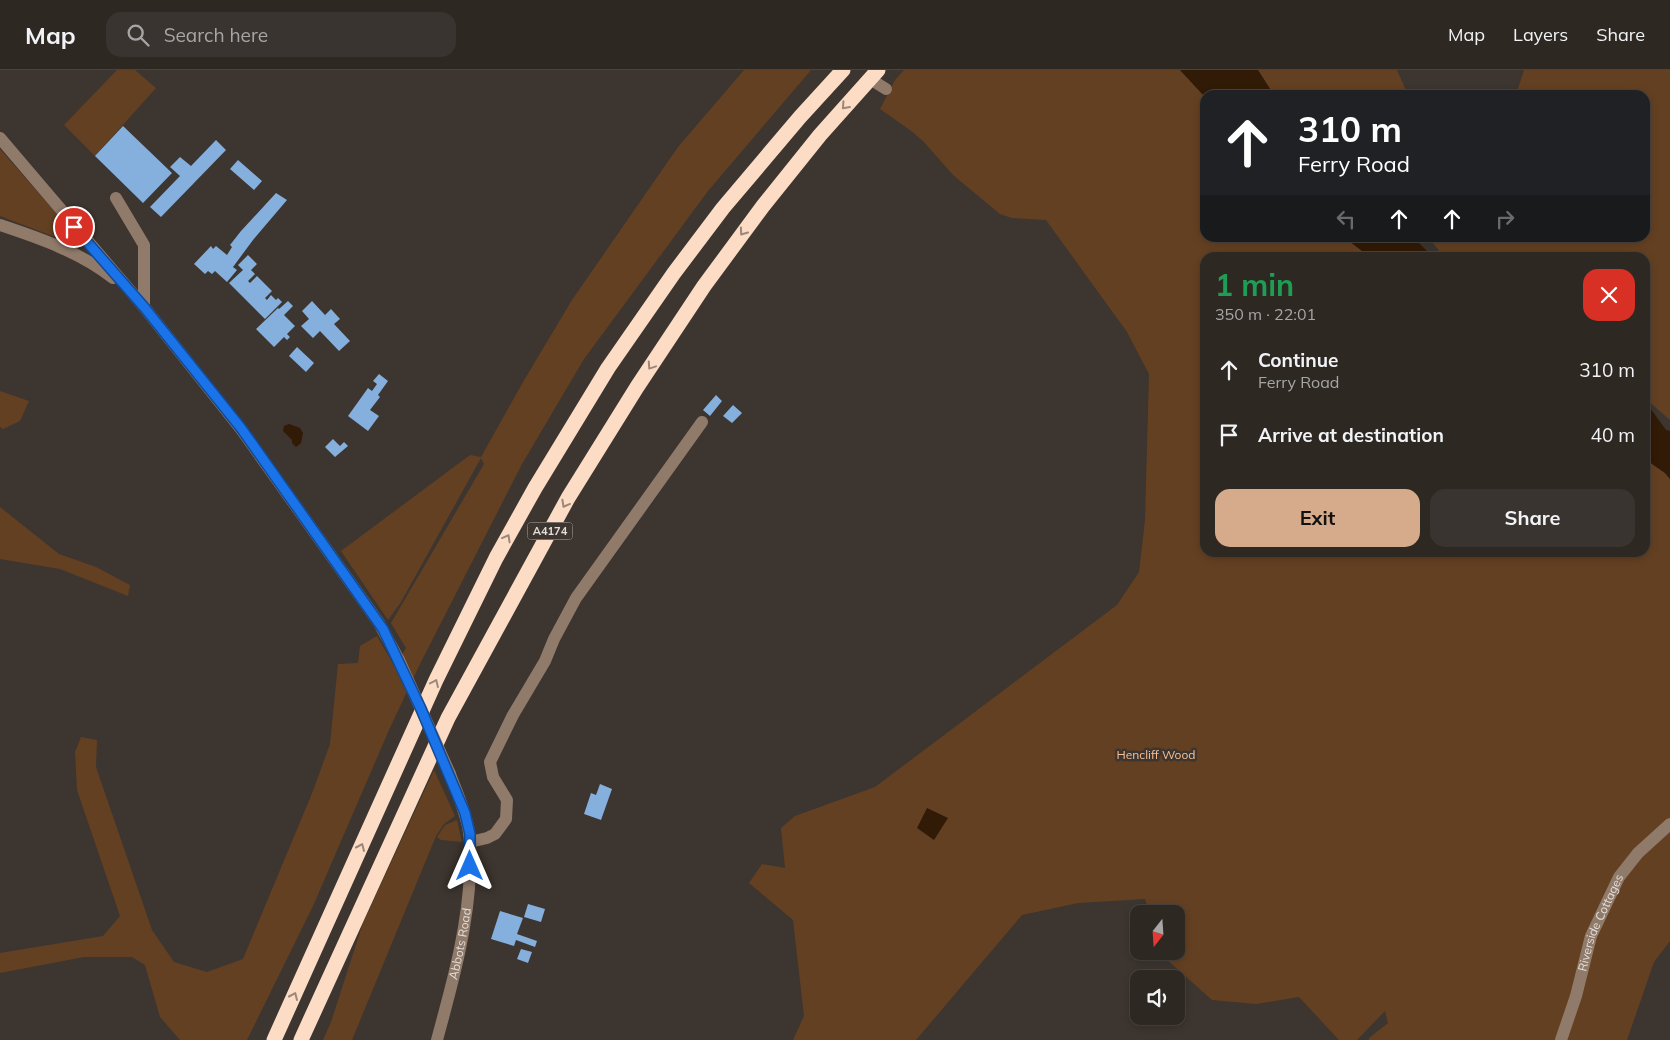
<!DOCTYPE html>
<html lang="en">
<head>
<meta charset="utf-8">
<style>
  :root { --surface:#2e2823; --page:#3a3430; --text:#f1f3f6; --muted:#a7a6a6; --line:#494441; --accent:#d6ab8b }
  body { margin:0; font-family:Mulish,sans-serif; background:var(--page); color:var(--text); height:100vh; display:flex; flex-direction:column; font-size:19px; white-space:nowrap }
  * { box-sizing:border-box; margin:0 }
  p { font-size:16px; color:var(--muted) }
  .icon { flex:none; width:28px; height:28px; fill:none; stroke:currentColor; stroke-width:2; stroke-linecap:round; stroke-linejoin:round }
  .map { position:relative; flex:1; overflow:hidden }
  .sheet { position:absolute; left:1200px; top:182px; width:450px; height:305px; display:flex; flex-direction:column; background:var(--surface); border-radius:15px; box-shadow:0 2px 8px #0003,0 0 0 1px var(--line) }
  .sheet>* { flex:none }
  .banner { position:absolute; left:1200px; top:20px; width:450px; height:152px; border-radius:15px; box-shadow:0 2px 8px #0003,0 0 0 1px var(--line); background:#202124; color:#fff; overflow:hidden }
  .needle { width:32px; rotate:197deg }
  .fabs { position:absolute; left:1130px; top:835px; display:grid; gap:10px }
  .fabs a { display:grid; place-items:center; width:55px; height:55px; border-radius:10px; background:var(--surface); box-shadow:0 2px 8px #0003,0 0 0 1px var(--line); font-size:25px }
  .pin { position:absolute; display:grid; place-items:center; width:42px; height:42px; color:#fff; margin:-21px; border:2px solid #fff; border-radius:50%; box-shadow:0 1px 5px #0007 }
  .me { position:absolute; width:55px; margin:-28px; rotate:0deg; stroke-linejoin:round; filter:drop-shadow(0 0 4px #0008) }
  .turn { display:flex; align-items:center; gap:18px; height:105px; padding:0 15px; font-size:22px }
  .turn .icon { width:65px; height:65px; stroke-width:2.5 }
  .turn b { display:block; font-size:35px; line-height:42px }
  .lanes { display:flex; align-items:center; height:48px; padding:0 15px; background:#0003; justify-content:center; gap:25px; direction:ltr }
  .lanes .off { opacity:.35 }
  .round { display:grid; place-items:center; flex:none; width:52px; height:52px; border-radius:15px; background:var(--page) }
  .headline { display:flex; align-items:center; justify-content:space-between; height:85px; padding:0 15px }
  h1 { font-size:30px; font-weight:700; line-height:38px; color:#1e9e55 }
  .cta { display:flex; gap:10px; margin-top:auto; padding:10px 15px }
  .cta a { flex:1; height:58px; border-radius:15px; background:var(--accent); color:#111; font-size:20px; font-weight:700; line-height:58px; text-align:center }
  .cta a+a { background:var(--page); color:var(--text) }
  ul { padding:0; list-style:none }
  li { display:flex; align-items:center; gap:15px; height:65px; padding:0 15px }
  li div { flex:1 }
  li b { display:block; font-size:19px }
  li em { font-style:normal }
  header { display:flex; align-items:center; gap:30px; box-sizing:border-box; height:70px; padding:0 25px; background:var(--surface); border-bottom:1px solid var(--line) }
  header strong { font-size:24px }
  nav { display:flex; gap:28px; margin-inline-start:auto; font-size:18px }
  .search { width:350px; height:45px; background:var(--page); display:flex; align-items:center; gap:12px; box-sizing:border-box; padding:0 18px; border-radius:15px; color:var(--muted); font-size:19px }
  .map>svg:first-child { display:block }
  .green { fill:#644022 }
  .water { fill:#311a06 }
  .building { fill:#85afdc }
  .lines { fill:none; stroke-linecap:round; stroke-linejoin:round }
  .minor { stroke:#907a6a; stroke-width:12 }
  .highway { stroke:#fcdcc4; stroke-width:15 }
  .minor-bridge { stroke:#907a6a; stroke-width:12 }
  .oneway { stroke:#9c887a }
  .route-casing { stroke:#114b97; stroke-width:12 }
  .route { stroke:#1a73e8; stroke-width:9 }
  .labels { text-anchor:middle; stroke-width:5; stroke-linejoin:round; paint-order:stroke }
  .shield { fill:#3d352f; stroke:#b2aba7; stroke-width:1 }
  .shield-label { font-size:11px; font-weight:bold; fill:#e4deda }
  .park-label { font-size:12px; fill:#f9c094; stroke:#3d352f }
  .street-label { font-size:12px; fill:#e4deda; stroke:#3d352f }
</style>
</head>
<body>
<header>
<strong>Map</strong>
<div class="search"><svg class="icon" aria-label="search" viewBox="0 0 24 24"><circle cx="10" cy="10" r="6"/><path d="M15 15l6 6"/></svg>Search here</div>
<nav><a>Map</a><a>Layers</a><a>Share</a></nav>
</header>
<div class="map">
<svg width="1670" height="970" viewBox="0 0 1670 970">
  <rect width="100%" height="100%" fill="#3d352f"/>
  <path class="green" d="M117 0H135L156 18 95 86 64 55Z
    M744 0H811L708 121 584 289 522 394 418 598 389 660 313 836 247 970H180L160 947 145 895 132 887H84L0 903V883L103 866 120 846 77 720 75 682 81 667 97 670 96 697 152 860 174 892 207 902 243 889 313 721 330 674 338 594 358 593 360 576 377 566 395 597 406 578 391 553 484 394 481 388 401 532 388 550 341 481 470 385 481 387 523 312 572 230 678 77Z
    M904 0H1180L1205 27V168H1345L1370 187 1205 188V482H1645V389L1665 403 1670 409V871L1654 892 1627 970H1369V968L1388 953 1385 941 1357 970H1339L1299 927 1256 934 1212 930 1165 888 1162 881H1176V844H1150L1145 829 1078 833 1022 845 916 970H793L804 946 793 850 749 813 762 794 785 798 781 758 795 746 875 717 1117 535 1139 502 1145 450 1149 304 1127 262 1046 150 1012 148 1000 144 953 105 923 71 910 60 880 39 895 10Z
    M1258 0H1397L1408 25H1274Z
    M1524 0H1670V350L1645 328V188L1448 187 1440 182 1429 168H1645V25H1516Z
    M0 79 64 152 65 159 62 164 55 167 0 146Z
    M0 321 29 331 20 351 3 359 0 357Z
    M0 437 59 484 96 497 130 515 128 526 60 499 0 489Z
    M434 700 455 746 444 754 436 766 352 970H323L331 952 363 853Z
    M457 750 462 772 441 770 437 767 445 755Z"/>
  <path class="water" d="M1180 0H1258L1274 25H1205V27Z
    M1345 168H1416L1417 171 1433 187H1370Z
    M1645 331 1666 360 1670 361V409L1665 403 1645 389Z
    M289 354 300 358 303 363 301 373 296 377 292 373V370L283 361 284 356Z
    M927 738 948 748 934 770 917 758Z"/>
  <path class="building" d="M123 56 172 103 143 133 95 86Z
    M216 70 226 80 161 147 150 137 180 106 170 97 180 87 191 96Z
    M238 90 262 111 254 120 230 99Z
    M276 123 287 130 253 170 233 197 237 200 227 212 215 201 212 204 208 201 205 204 194 194 211 176 213 179 216 176 227 185 232 177 230 175 241 161Z
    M248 185 257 194 251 200 255 204 248 211 250 213 257 206 272 221 265 228 267 230 271 225 276 230 278 228 282 232 265 249 229 213 243 200 238 195Z
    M288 231 293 236 284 245 295 256 287 264 290 267 287 270 284 267 274 277 256 259 278 238 279 239Z
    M312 231 325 245 331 239 340 249 334 254 350 271 339 281 320 261 313 268 301 256 309 249 302 241Z
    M297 277 314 293 306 302 289 286Z
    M379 304 388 311 378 325 380 327 370 340 379 346 368 361 348 346 368 318 372 321 377 314 373 311Z
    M716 325 722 331 710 346 703 340Z
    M733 335 742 343 732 353 723 346Z
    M333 369 340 376 344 372 348 376 335 387 325 377Z
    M600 714 612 719 601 750 584 744 591 723 596 725Z
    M528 834 545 839 541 852 524 847Z
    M500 841 523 848 517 864 537 871 535 877 516 870 514 876 491 869Z
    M521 879 532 882 528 893 517 889Z"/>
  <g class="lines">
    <g class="minor">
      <path d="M870 9 886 19"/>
      <path d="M0 68 144 237 241 359 379 553 399 590"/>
      <path d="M116 128 144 175V237"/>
      <path d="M0 155C39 168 80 182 113 208"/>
      <path d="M470 772 487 768 495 764 506 749 507 730 493 707 490 692 513 645 545 591 554 569 576 528 702 352"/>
      <path id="s1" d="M437 970C452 914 468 859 470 801 470 788 471 775 469 762 466 742 457 723 450 704"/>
      <path id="s2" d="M1561 970 1576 926 1591 866 1619 807 1638 783 1670 754"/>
    </g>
    <path class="highway" d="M274 970 436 610 496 488 535 418 608 298 674 203 723 138 800 47 843 0
      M301 970 448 648 568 428 637 317 704 216 763 136 820 65 878 0"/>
    <path class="minor-bridge" d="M399 590 450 704"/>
  </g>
  <defs><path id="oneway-chevron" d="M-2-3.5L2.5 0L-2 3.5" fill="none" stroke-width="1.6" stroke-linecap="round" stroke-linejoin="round" transform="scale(1.25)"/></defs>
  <g class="oneway">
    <use href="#oneway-chevron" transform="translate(845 36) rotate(132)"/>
    <use href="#oneway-chevron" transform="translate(743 162) rotate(126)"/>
    <use href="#oneway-chevron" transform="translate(651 296) rotate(124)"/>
    <use href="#oneway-chevron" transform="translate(565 434) rotate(119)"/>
    <use href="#oneway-chevron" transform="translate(507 468) rotate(-61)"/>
    <use href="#oneway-chevron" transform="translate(435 613) rotate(-65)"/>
    <use href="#oneway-chevron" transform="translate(361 777) rotate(-66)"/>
    <use href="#oneway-chevron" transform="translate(294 926) rotate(-66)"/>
  </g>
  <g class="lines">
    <defs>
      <path id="route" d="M74 157 144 237 241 358 383 559 421 639 465 743 470 764V796"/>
    </defs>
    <use href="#route" class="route-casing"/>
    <use href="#route" class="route"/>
  </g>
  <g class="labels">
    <rect class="shield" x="527.5" y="452.5" width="45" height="17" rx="4"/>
    <g class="shield-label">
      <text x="550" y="465">A4174</text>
    </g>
    <g class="park-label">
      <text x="1156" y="689">Hencliff Wood</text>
    </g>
    <g class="street-label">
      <text dy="4" stroke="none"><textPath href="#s2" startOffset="124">Riverside Cottages</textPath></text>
      <text dy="4" stroke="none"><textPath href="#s1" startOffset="99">Abbots Road</textPath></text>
    </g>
  </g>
</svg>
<div class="fabs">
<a><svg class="needle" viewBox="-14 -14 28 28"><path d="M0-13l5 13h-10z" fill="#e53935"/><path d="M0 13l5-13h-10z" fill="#a7a6a6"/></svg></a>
<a><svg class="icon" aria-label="sound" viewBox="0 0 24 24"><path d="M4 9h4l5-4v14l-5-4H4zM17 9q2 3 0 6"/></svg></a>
</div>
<div class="pin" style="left:74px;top:157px;background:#d93025"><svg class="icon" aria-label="arrive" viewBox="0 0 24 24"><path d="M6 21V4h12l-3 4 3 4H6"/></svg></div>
<svg class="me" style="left:470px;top:796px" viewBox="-20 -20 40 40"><path d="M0-17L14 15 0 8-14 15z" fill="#1a73e8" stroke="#fff" stroke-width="4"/></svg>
<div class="banner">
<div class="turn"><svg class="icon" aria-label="ahead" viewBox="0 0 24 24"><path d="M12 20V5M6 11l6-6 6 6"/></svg><div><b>310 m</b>Ferry Road</div></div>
<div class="lanes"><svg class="icon off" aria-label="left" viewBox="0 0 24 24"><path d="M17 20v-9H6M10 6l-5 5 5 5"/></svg><svg class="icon" aria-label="ahead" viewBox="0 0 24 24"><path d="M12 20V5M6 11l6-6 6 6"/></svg><svg class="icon" aria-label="ahead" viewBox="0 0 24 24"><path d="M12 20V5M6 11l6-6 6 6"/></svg><svg class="icon off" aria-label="right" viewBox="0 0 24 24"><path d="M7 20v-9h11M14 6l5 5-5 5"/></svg></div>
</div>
<section class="sheet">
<div class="headline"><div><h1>1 min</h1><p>350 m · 22:01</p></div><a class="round" style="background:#d93025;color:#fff"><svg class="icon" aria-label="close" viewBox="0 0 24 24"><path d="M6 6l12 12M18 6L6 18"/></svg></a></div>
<ul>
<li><svg class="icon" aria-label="ahead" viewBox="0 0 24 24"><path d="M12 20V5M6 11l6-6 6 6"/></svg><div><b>Continue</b><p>Ferry Road</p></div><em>310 m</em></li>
<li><svg class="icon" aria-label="arrive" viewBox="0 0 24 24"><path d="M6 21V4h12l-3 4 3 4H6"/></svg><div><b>Arrive at destination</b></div><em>40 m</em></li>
</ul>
<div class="cta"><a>Exit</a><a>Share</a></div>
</section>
</div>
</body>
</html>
